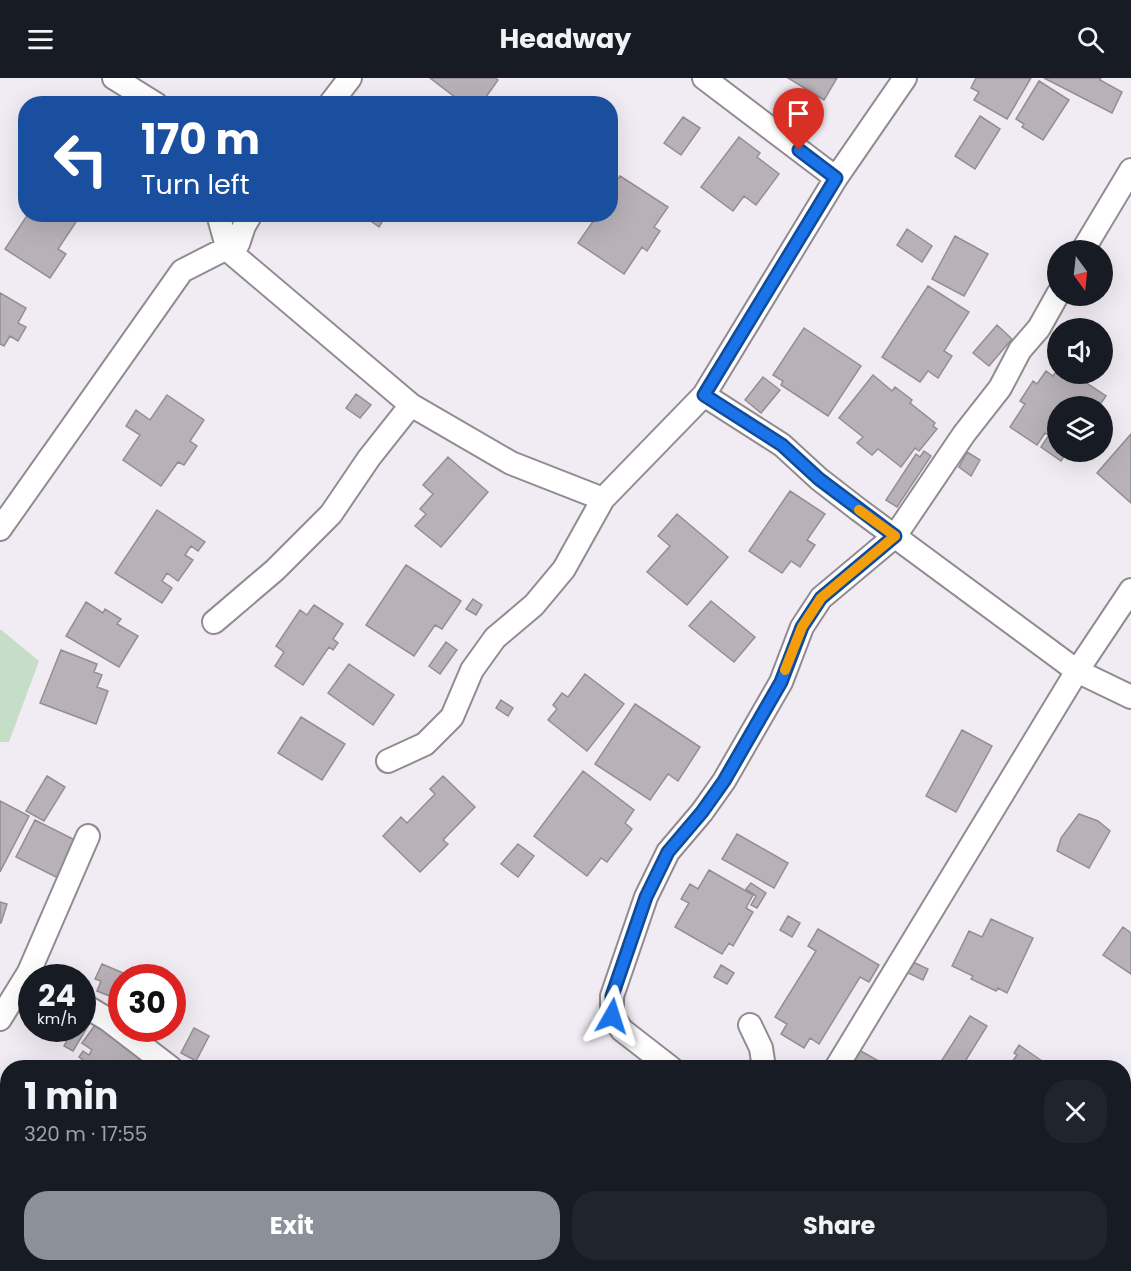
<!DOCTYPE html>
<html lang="en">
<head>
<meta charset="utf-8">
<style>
  :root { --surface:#171b24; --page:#20242c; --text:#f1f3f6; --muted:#9ea1a6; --accent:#8c9099 }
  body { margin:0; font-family:Poppins,sans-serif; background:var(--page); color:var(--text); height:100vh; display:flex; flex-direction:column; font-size:22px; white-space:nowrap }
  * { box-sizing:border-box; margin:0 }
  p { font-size:20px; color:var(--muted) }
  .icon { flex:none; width:33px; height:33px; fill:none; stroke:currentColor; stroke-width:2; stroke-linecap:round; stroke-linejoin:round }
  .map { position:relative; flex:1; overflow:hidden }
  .sheet { position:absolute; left:0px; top:982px; width:1131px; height:212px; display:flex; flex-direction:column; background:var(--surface); border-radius:24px 24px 0 0; box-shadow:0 6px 24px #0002 }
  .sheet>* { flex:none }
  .top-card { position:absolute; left:18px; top:18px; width:600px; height:126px; border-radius:24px; box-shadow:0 6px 24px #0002; background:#1a4fa0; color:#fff; overflow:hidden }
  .needle { width:39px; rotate:165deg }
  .fabs { position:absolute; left:1047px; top:162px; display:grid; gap:12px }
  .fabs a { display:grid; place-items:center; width:66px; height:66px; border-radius:50%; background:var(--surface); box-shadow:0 6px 24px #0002; font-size:30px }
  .speed { position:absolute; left:18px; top:886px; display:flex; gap:12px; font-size:30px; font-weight:700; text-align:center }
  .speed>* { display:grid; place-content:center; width:78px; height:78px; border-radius:50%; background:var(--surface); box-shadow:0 6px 24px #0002; line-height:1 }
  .speed small { font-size:15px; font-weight:400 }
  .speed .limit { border:9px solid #d22; background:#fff; color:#111 }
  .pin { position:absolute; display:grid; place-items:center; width:51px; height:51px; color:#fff; margin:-62px -26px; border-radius:50% 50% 50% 0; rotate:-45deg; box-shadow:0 0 6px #0007 }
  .pin .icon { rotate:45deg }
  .me { position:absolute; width:66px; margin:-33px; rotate:6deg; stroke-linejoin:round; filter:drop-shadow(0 0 4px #0008) }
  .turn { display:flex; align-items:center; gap:21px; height:126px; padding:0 24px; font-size:27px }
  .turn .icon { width:78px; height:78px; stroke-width:2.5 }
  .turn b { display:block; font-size:42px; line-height:51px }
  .round { display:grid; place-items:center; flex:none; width:63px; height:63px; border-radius:24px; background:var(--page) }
  .headline { display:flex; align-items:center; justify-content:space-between; height:102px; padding:0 24px }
  h1 { font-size:36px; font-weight:700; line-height:45px }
  .button { display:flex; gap:12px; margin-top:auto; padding:12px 24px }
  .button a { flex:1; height:69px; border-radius:24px; background:var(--accent); color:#fff; font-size:24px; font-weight:700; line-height:69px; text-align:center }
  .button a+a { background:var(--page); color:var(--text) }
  header { display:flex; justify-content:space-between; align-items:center; height:78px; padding:0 24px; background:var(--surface); font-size:27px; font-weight:700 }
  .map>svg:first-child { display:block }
  .green { fill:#c6ddc7 }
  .building { fill:#b8b2b8; stroke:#948e93; stroke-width:1.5 }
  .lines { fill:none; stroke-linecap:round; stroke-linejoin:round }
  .minor-casing { stroke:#918b92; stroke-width:26 }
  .minor { stroke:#fff; stroke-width:22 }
  .route-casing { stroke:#114b97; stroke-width:15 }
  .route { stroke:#1a73e8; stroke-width:10 }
  .slow { stroke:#f59e0b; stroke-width:10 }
</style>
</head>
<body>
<header><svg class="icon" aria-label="menu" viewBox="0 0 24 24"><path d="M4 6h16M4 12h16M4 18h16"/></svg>Headway<svg class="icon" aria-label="search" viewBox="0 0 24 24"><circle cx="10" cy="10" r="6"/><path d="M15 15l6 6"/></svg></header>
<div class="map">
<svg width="1131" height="1193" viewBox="0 0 1131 1193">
  <rect width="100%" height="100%" fill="#f1ecf3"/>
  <path class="green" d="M0 551 39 583 9 664H0Z"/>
  <path class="building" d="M430 0H495L498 2 481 26H464Z
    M788 0H837L824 22Z
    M976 0H1031L1007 41 974 22 979 14 971 10Z
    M1044 0H1101L1100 2 1122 14 1112 35Z
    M1039 3 1069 22 1043 62 1022 49 1024 46 1016 41Z
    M980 38 1000 51 975 91 955 78Z
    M683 39 700 50 681 77 664 65Z
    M739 59 760 75 757 79 779 96 756 127 744 118 733 133 701 109Z
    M620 98 668 129 654 149 660 153 647 173 642 169 624 196 578 165 594 142 586 136H610V112Z
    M28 136 80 138 58 171 66 176 50 200 5 171Z
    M361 136H387L379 149Z
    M907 151 932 168 922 184 897 167Z
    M955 158 988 176 964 218 932 201Z
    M928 208 969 234 944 273 952 278 938 300 928 293 920 304 882 279Z
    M0 215 26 230 18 245 26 249 18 263 10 258 4 268 0 266Z
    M997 247 1012 261 989 288 973 275Z
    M804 250 861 288 828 338 781 307 783 303 773 297Z
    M1058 291V296H1073L1106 318 1099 328H1058V374H1067L1061 383 1041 369 1049 357 1045 355 1037 367 1010 349 1025 326 1020 323 1033 303 1037 306 1046 293 1053 298Z
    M873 297 892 313 895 309 912 322 910 325 935 345 933 348 937 351 919 373 915 370 901 389 878 371 872 377 857 365 863 359 839 340Z
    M763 299 780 312 761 335 745 322Z
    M356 316 371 327 360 340 346 330Z
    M167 317 204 342 190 363 197 368 184 387 178 384 161 408 123 382 140 357 126 348 136 332 150 342Z
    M1131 356V425L1097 395Z
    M924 373 931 378 897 429 886 422 916 376 920 379Z
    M967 374 980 382 971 398 959 389Z
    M448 379 488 414 441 469 415 448 426 436 420 431 433 416 423 407Z
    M790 413 825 436 807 462 815 467 800 489 791 483 782 495 749 473Z
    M157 432 205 464 198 473 191 468 185 477 193 482 178 503 167 495 162 503 172 510 162 525 115 495Z
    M677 436 728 479 687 527 647 494 670 468 658 458Z
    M406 487 461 523 442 551 435 547 414 578 366 547Z
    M473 521 482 527 476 537 466 531Z
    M711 523 755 559 734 584 689 548Z
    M86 524 103 535 105 531 121 541 117 546 138 558 119 589 66 558Z
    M314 527 343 546 333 561 338 565 333 572 329 569 303 607 275 588 284 574 276 568 300 532 307 537Z
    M446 564 457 572 440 596 429 588Z
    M61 572 97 586 94 594 102 597 97 609 108 613 96 646 40 625Z
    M349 586 394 617 373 647 328 615Z
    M585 596 624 626 587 673 548 642 557 631 553 627 562 615 568 619Z
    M501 622 513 630 508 638 496 630Z
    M635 626 700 669 678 703 668 696 650 722 595 686Z
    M301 639 345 666 322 702 278 675Z
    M962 652 992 668 956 734 926 718Z
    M583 693 634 732 625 745 632 751 607 784 601 780 587 798 534 758Z
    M47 698 65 709 44 743 26 733Z
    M443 698 475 729 443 762 448 766 420 794 383 758 401 739 407 745 435 716 430 711Z
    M0 723 29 738 0 794Z
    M1079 736 1098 743 1110 753 1089 790 1057 773 1061 760Z
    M35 742 79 764 60 801 16 779Z
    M737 756 788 785 774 810 722 781Z
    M518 766 534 778 518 799 501 786Z
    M709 792 753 817 746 830 753 834 733 868 729 865 722 876 675 849 689 825 681 821 690 806 698 811Z
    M751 805 766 815 757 830 751 827 756 818 746 811Z
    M0 824 7 826 1 845H0Z
    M788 838 800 845 792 859 780 852Z
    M991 841 1033 860 1007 915 998 910 996 913 971 901 973 898 952 888 969 853 982 859Z
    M1123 849 1131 855V896L1103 877Z
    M818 851 879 887 869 904 860 899 819 966 810 960 804 970 781 956 787 946 775 939 816 873 808 868Z
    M911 883 928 891 923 902 906 894Z
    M102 886 135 900H122V923L97 913 101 903 95 901Z
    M721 887 734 895 727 906 714 899Z
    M82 938 91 943 73 973 64 968 67 962 49 951H82Z
    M970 938 987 948 961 990H937Z
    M95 947 142 978 134 990H94L79 979 83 973 89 977 92 972 82 965Z
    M194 950 209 958 196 983 181 975Z
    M1019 967 1052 990H1000L1004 984 1009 988 1017 977 1014 975Z
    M857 971 877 982 872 990H847Z
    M4 1008 8 1010V1065L5 1069 0 1065V1014Z
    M1124 1092 1131 1097 1124 1108Z
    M3 1106 8 1110V1145L0 1140V1110Z
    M1128 1120 1131 1123V1193L1123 1186 1124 1125Z
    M139 1186H223L219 1191 221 1193H134Z
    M267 1186H298L306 1193H261Z
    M590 1186H664L671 1191 670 1193H588Z
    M719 1186H803L799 1193H730Z
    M990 1186H1011L1020 1193H985Z"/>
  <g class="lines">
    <defs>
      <path id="minor" d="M114 0 156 26
        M704 0 836 100
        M330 26 350 0
        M218 136 228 172 411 327 511 385 603 421
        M228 172 238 166 244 148 251 136
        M1083 172 1131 92
        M704 317 782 367 819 401 859 432 1077 593 836 990
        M0 451 182 193 227 170
        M1131 512 1077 593 1131 619
        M214 544 275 492 331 436 369 380 411 327
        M388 683 425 666 452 639 472 592 495 560 534 527 564 491 603 421 704 317 836 100 905 0
        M82 926 107 941 171 990
        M0 941 29 894 88 758
        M750 947 761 970 764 990
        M671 990 622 952 612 938V918L646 819 668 774 702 734 724 703 781 604 802 549 821 520 895 458 964 356 1000 310 1020 272 1039 250 1058 216
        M1124 1026 1131 1017
        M14 1186 23 1193
        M1067 1186 1076 1193
        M949 1193 953 1186"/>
    </defs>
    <use href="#minor" class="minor-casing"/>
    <use href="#minor" class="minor"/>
  </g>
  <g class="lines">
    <defs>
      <path id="route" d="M612 938V918L646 819 668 774 702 734 724 703 781 604 802 549 821 520 895 458 819 401 782 367 704 317 836 100 799 72"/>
    </defs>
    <use href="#route" class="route-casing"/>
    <use href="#route" class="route"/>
    <path class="slow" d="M785 592 802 549 821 520 895 458 859 432"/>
  </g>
</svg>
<div class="fabs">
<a><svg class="needle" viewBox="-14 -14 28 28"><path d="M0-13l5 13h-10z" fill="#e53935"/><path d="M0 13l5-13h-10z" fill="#9ea1a6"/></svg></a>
<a><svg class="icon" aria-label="sound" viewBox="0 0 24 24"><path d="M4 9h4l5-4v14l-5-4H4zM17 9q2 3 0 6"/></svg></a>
<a><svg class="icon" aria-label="layers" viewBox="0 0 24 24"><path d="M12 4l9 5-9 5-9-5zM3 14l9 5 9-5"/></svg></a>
</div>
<div class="speed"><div>24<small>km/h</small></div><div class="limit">30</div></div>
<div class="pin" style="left:799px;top:72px;background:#d93025"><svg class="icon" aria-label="arrive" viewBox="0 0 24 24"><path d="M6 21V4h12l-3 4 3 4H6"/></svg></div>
<svg class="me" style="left:612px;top:938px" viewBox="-20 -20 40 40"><path d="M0-17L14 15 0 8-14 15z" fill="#1a73e8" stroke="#fff" stroke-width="4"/></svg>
<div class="top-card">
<div class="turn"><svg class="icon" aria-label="left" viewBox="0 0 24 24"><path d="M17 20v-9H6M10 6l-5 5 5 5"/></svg><div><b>170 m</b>Turn left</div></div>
</div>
<section class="sheet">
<div class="headline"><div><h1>1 min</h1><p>320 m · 17:55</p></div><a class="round"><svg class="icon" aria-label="close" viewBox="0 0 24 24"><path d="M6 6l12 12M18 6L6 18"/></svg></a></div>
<div class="button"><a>Exit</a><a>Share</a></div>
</section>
</div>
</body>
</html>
